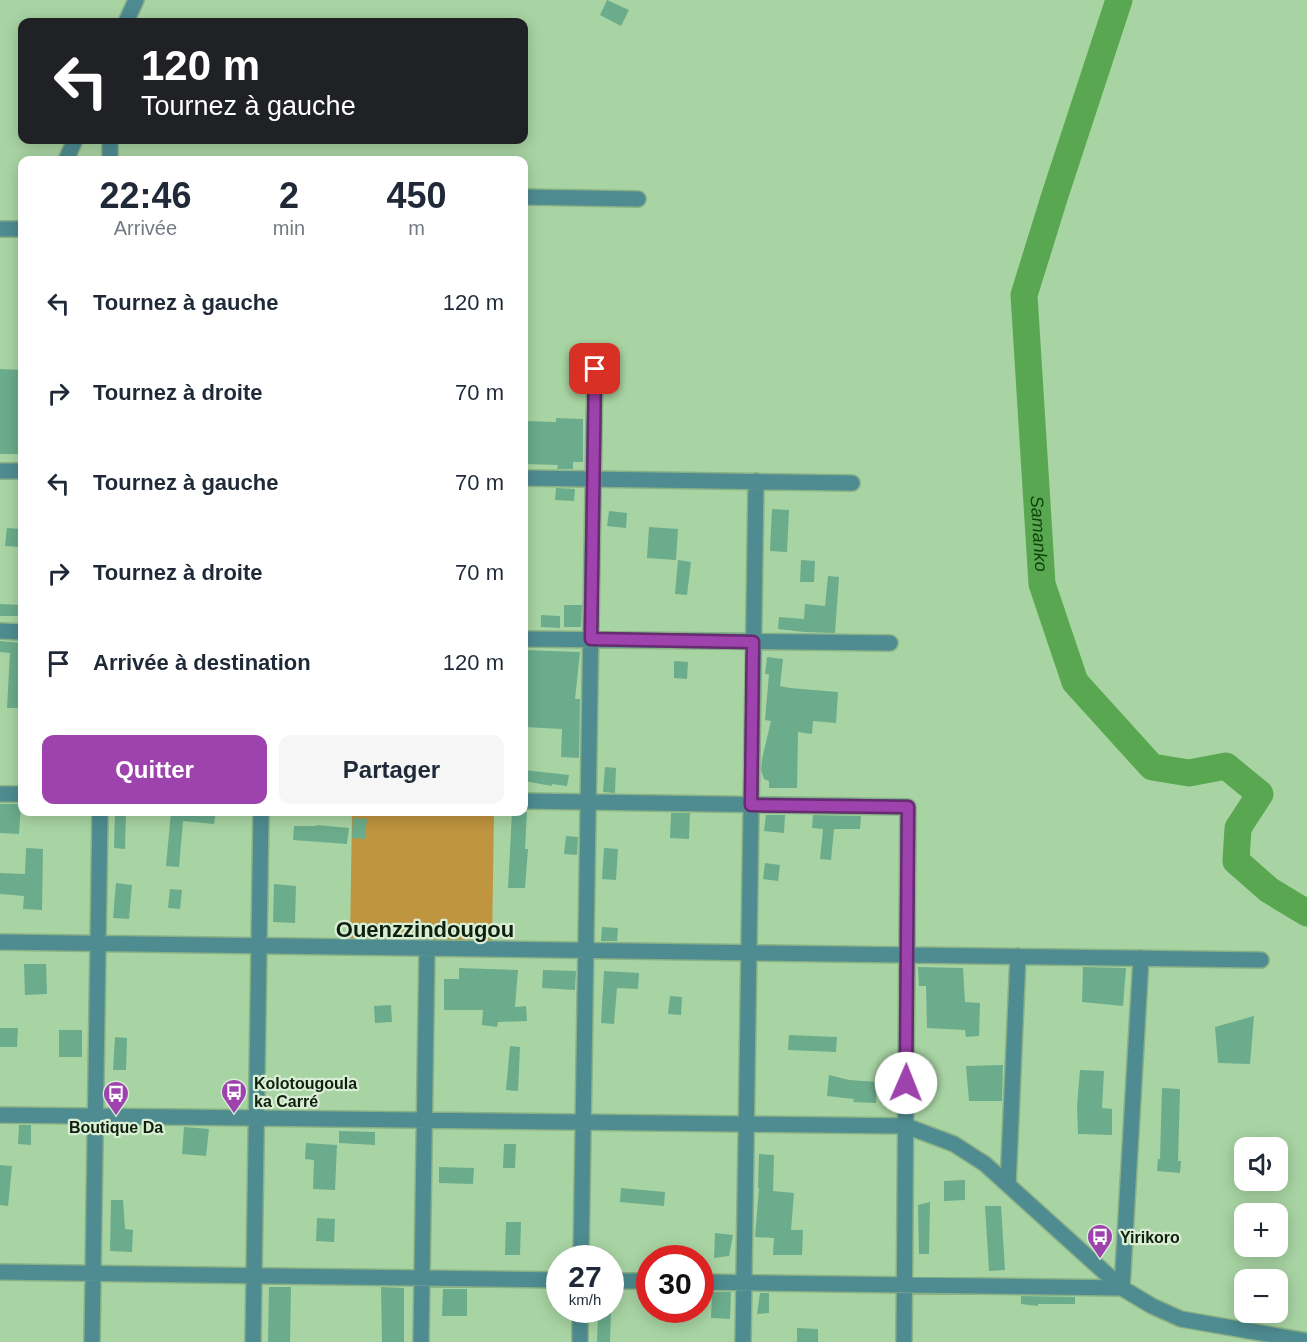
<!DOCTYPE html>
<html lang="fr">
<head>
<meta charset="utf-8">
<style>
  :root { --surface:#fff; --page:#f6f6f7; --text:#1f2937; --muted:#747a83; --accent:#9e42ad }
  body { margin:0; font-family:Arial,sans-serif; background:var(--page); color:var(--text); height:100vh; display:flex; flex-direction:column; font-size:22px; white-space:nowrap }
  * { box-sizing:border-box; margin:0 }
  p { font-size:20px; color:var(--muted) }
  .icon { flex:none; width:33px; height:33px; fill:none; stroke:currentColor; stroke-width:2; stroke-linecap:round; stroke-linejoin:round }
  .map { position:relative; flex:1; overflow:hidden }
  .drawer { position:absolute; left:18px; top:156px; width:510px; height:660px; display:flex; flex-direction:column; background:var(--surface); border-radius:12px; box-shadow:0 3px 15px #0003 }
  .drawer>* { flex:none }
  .hud { position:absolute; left:18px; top:18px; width:510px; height:126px; border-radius:12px; box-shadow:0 3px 15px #0003; background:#202124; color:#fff; overflow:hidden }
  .fabs { position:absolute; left:1234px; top:1137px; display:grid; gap:12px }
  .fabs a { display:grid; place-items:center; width:54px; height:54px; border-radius:12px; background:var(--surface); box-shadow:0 3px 15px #0003; font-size:30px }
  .speed { position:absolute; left:546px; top:1245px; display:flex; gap:12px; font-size:30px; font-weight:700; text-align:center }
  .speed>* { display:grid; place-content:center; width:78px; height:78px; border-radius:50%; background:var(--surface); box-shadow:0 3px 15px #0003; line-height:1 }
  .speed small { font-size:15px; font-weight:400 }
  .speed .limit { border:9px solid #d22; background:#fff; color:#111 }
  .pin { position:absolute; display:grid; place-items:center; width:51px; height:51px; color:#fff; margin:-26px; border-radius:12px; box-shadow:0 3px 9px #0006 }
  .me { position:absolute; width:66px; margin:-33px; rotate:1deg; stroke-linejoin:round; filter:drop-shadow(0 0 4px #0008) }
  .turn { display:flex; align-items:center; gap:21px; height:126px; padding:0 24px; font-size:27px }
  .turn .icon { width:78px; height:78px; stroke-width:2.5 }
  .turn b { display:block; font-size:42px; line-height:51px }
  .eta { display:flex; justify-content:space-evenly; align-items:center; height:102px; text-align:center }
  .eta b { font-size:36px; font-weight:600; line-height:42px }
  .action { display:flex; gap:12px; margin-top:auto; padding:12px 24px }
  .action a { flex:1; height:69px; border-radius:12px; background:var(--accent); color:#fff; font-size:24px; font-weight:600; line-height:69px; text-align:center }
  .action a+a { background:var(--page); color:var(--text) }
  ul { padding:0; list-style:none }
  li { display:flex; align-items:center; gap:18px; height:90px; padding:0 24px }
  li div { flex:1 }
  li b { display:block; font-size:22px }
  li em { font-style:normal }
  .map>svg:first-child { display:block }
  .green { fill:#c09540 }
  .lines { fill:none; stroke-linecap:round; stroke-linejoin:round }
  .river { stroke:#59a751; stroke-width:27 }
  .building { fill:#6bac8c }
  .minor-casing { stroke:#8ab085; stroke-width:18 }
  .minor { stroke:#4e8c91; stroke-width:15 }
  .route-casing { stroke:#672b70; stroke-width:15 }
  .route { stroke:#9e42ad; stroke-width:10 }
  .labels { text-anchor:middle; stroke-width:4.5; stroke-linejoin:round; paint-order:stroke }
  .poi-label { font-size:16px; font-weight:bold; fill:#10200e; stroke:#d8eed5; text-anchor:start }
  .water-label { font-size:18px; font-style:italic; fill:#0d4408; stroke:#d8eed5 }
  .district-label { font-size:22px; font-weight:bold; fill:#10200e; stroke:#d8eed5 }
</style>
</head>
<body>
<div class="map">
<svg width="1307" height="1342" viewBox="0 0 1307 1342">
  <rect width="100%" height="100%" fill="#a8d4a3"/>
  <path class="green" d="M352 812H494L492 944 350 942Z"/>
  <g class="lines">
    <path class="river" id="s1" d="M1119 0 1055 195 1024 295 1042 584 1075 682 1152 767 1189 773 1226 766 1260 794 1238 828 1236 861 1269 890 1307 913"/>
  </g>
  <path class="building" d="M607 0 629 10 621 26 600 15Z
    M0 369 22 370V454H0Z
    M556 418 583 419V462H573V469H557L558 465 525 464 524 421 556 422Z
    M556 488 575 489 574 501 555 500Z
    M772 509 789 510 787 552 770 551Z
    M609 511 627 513 626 528 607 526Z
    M649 527 678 529 676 560 647 558Z
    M7 528 22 529 21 547 5 546Z
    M678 560 691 562 687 595 675 594Z
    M801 560 815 561 814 582H800Z
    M828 576 839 577 835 633 804 632 778 629 779 617 804 619 805 604 825 606Z
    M0 604 22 605V616H0Z
    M564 605H582L581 627H564Z
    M541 615 560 616V628L541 627Z
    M0 641 22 643V708H7L10 653 0 652Z
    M524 650 580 652 575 699H580L579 758 561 757 562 729 524 727Z
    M767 657 783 659 780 686 790 688 838 692 836 723 813 721 812 734 798 732 797 788H769V781L764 779 761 770 762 759 771 721 765 720 769 674H765Z
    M674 661 688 662 687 679 674 678Z
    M605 767 616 768 615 793 603 792Z
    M524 770 569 775 567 786 552 784V786L524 781Z
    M0 804H21L19 834 0 833Z
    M115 812H126L125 849 114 848Z
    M171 812H216L214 824 183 821 179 867 166 866Z
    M512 812H527L525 849H528L525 888H508Z
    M671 813H690L689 839 670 838Z
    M766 815H785L784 833 764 831Z
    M813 815 861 816 860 829H834L831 860 820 859 823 829 812 828Z
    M353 818 367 819 365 839 352 838Z
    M317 825 349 828 347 844 293 840 294 826H316Z
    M566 836 578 837 577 855 564 854Z
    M26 848 43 849 42 910 23 909 24 896 0 894V873L25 874Z
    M604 848 618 849 616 880 602 879Z
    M765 863 780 865 778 881 763 879Z
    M116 883 132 885 129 919 113 918Z
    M274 884 296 886 295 923 273 922Z
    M170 889 182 890 180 909 168 908Z
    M602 927 618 928 617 941H601Z
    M24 964H46L47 994 25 995Z
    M918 967 963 968 965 1002 980 1003 979 1036 966 1037 965 1030 927 1028 926 986H919Z
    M1083 967 1126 968 1123 1006 1082 1002Z
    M459 968 518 970 515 1007 526 1006 527 1021 498 1022 497 1027 482 1025 483 1010H444V979H459Z
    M543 970 576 971 575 990 542 988Z
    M604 971 639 973 638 989 617 988 614 1024 601 1023Z
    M670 996 682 997 681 1015 668 1014Z
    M391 1005 392 1022 375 1023 374 1006Z
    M1254 1016 1250 1064 1218 1063 1215 1027Z
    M0 1028H18L17 1047H0Z
    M59 1030H82V1057H59Z
    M789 1035 837 1037 836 1052 788 1050Z
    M115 1037 127 1038 126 1070H113Z
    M510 1046 520 1047 518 1091 506 1090Z
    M1003 1065 1002 1101H969L966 1066Z
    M1080 1070 1104 1071 1102 1108 1112 1109V1135L1078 1134 1077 1106Z
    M829 1075 849 1080 877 1082 876 1103 853 1102 854 1099 827 1096Z
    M1162 1088 1180 1089 1178 1161H1181L1180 1173 1157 1171 1158 1159H1160Z
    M19 1125H31V1145L18 1144Z
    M184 1127 209 1129 206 1156 182 1154Z
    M339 1131 375 1132V1145L339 1143Z
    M306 1143 337 1145 335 1190 313 1189 314 1160 305 1159Z
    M504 1144H516L515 1168H503Z
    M759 1154 774 1155 773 1191 794 1193 791 1230H803L802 1255H773L774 1238 755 1237 759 1188H758Z
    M0 1165 12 1166 8 1206 0 1205Z
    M439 1167 474 1168 473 1184 439 1183Z
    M965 1180V1200L944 1201V1181Z
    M621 1188 665 1192 664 1206 620 1202Z
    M111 1200H123L125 1229 133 1230 132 1252 110 1251Z
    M930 1202 929 1254H919L918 1205Z
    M985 1206H1001L1005 1270 989 1271Z
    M317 1218 335 1219 334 1242 316 1241Z
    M506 1222H521L520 1255H505Z
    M715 1233 733 1235 729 1256 714 1258Z
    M269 1287H291L290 1342H268Z
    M381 1287 404 1288V1342H382Z
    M443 1289H467V1316H442Z
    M712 1292H731L730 1319 711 1318Z
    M760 1293H769V1313L757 1314Z
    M1021 1296 1075 1297V1304H1038V1306L1021 1304Z
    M598 1311H611L610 1342H597Z
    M797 1328 818 1329V1342H797Z"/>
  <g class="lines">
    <defs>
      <path id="minor" d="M126 22 136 0
        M66 160 75 140
        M110 160V140
        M524 197 638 199
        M0 229H22
        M0 471H22
        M524 478 852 483
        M0 631 22 632
        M524 639 890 643
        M0 794H22
        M524 801 908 807 904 1342
        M0 942 1261 960
        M0 1115 906 1126 954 1144 985 1164 1122 1288 1152 1306 1181 1319 1307 1341
        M1008 1185 1018 956
        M581 1258 595 368
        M0 1272 560 1280
        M610 1281H650
        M700 1282 1122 1288 1141 958
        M92 1342 100 812
        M253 1342 261 812
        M421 1342 427 948
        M580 1342V1310
        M743 1342 756 481"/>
    </defs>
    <use href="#minor" class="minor-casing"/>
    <use href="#minor" class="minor"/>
  </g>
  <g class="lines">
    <defs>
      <path id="route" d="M595 369 591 639 753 642 751 805 908 807 906 1083"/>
    </defs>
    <use href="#route" class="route-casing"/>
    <use href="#route" class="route"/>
  </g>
  <defs>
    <symbol id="bus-pin" viewBox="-11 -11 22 30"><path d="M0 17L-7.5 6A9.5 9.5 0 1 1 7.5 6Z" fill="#9e42ad" stroke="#d8eed5"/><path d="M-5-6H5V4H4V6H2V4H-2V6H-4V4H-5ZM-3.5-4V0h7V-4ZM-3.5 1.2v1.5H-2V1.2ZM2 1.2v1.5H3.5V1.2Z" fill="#fff"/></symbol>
  </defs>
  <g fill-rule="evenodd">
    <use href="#bus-pin" x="219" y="1077" width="30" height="40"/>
    <use href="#bus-pin" x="101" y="1079" width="30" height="40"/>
    <use href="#bus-pin" x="1085" y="1222" width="30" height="40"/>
  </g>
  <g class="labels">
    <g class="poi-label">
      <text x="254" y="1089">Kolotougoula<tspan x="254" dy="18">ka Carré</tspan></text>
      <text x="116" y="1133" text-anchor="middle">Boutique Da</text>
      <text x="1120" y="1243">Yirikoro</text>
    </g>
    <g class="water-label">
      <text dy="6" stroke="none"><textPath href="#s1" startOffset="549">Samanko</textPath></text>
    </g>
    <g class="district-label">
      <text x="425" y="937">Ouenzzindougou</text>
    </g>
  </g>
</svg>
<div class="fabs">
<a><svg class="icon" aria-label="sound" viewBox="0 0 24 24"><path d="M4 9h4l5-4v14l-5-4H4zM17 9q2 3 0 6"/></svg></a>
<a>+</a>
<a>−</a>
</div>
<div class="speed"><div>27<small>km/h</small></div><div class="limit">30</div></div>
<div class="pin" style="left:595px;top:369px;background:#d93025"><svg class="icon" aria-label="arrive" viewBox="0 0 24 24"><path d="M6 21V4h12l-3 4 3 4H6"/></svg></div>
<svg class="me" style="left:906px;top:1083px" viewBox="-20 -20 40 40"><circle r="19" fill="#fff"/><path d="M0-13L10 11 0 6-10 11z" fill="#9e42ad"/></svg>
<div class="hud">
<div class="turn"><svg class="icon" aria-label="left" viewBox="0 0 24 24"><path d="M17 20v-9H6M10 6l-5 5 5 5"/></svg><div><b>120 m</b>Tournez à gauche</div></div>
</div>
<section class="drawer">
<div class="eta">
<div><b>22:46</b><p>Arrivée</p></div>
<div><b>2</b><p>min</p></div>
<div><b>450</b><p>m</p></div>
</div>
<ul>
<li><svg class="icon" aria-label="left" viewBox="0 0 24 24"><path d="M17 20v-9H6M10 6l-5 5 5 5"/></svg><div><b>Tournez à gauche</b></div><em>120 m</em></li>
<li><svg class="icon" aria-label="right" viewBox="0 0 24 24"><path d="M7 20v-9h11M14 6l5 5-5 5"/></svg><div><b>Tournez à droite</b></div><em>70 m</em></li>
<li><svg class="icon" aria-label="left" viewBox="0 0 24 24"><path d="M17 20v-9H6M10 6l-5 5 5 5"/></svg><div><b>Tournez à gauche</b></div><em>70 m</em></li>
<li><svg class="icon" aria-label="right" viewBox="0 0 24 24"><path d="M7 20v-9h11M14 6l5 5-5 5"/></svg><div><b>Tournez à droite</b></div><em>70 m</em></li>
<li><svg class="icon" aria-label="arrive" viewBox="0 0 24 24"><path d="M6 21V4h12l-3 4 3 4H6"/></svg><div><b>Arrivée à destination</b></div><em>120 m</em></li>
</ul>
<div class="action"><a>Quitter</a><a>Partager</a></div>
</section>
</div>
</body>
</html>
